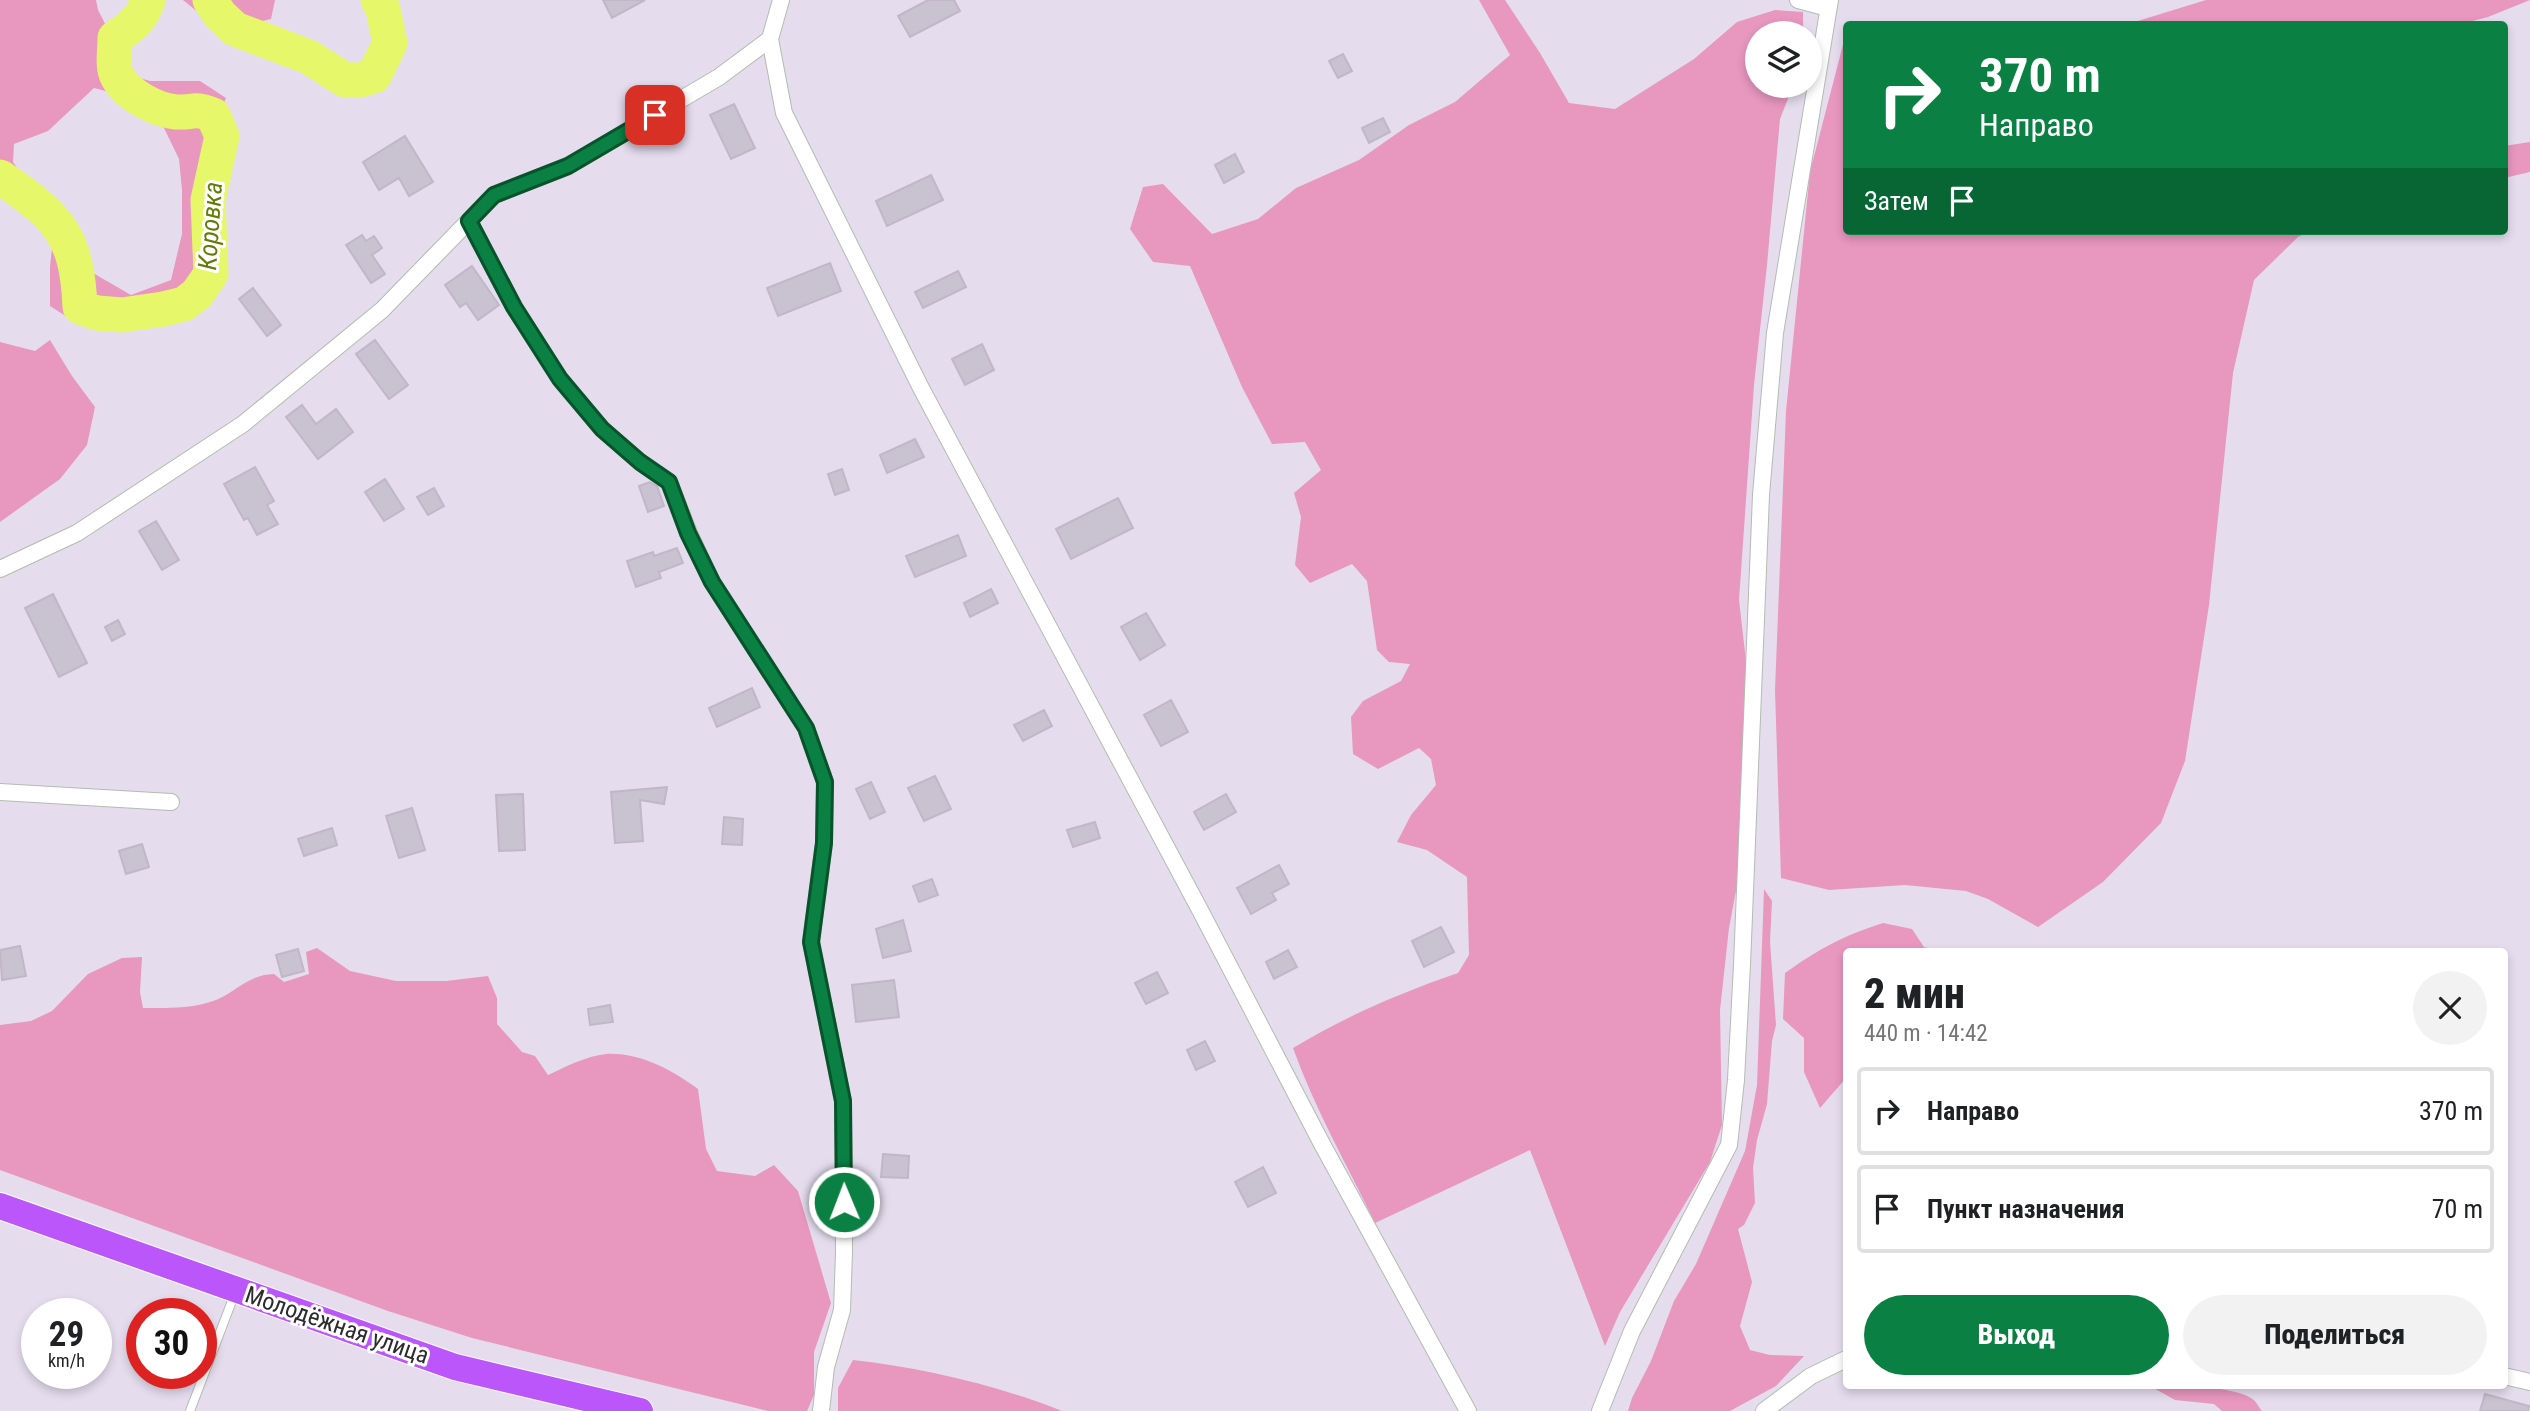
<!DOCTYPE html>
<html lang="ru">
<head>
<meta charset="utf-8">
<style>
  :root { --surface:#fff; --page:#f2f2f2; --text:#202124; --muted:#757577; --line:#e0e0e0; --accent:#0b8043 }
  body { margin:0; font-family:"Roboto Condensed",sans-serif; background:var(--page); color:var(--text); height:100vh; display:flex; flex-direction:column; font-size:26px; white-space:nowrap }
  * { box-sizing:border-box; margin:0 }
  p { font-size:23px; color:var(--muted) }
  .icon { flex:none; width:38px; height:38px; fill:none; stroke:currentColor; stroke-width:2; stroke-linecap:round; stroke-linejoin:round }
  .map { position:relative; flex:1; overflow:hidden }
  .panel { position:absolute; left:1843px; top:948px; width:665px; height:441px; display:flex; flex-direction:column; background:var(--surface); border-radius:7px; box-shadow:0 4px 10px #0003 }
  .panel>* { flex:none }
  .banner { position:absolute; left:1843px; top:21px; width:665px; height:214px; border-radius:7px; box-shadow:0 4px 10px #0003; background:#0b8043; color:#fff; overflow:hidden }
  .buttons { position:absolute; left:1745px; top:21px; display:grid; gap:14px }
  .buttons a { display:grid; place-items:center; width:77px; height:77px; border-radius:50%; background:var(--surface); box-shadow:0 4px 10px #0003; font-size:35px }
  .speed { position:absolute; left:21px; top:1298px; display:flex; gap:14px; font-size:35px; font-weight:700; text-align:center }
  .speed>* { display:grid; place-content:center; width:91px; height:91px; border-radius:50%; background:var(--surface); box-shadow:0 4px 10px #0003; line-height:1 }
  .speed small { font-size:18px; font-weight:400 }
  .speed .limit { border:10px solid #d22; background:#fff; color:#111 }
  .pin { position:absolute; display:grid; place-items:center; width:60px; height:60px; color:#fff; margin:-30px; border-radius:14px; box-shadow:0 4px 10px #0006 }
  .me { position:absolute; width:77px; margin:-38px; rotate:359deg; stroke-linejoin:round; filter:drop-shadow(0 0 5px #0008) }
  .turn { display:flex; align-items:center; gap:24px; height:147px; padding:0 21px; font-size:32px }
  .turn .icon { width:91px; height:91px; stroke-width:2.5 }
  .turn b { display:block; font-size:49px; line-height:60px }
  .then { display:flex; align-items:center; height:66px; padding:0 21px; background:#0003; gap:14px; font-size:26px }
  .round { display:grid; place-items:center; flex:none; width:74px; height:74px; border-radius:37px; background:var(--page) }
  .head { display:flex; align-items:center; justify-content:space-between; height:119px; padding:0 21px }
  h1 { font-size:42px; font-weight:800; line-height:52px }
  .button { display:flex; gap:14px; margin-top:auto; padding:14px 21px }
  .button a { flex:1; height:80px; border-radius:42px; background:var(--accent); color:#fff; font-size:28px; font-weight:800; line-height:80px; text-align:center }
  .button a+a { background:var(--page); color:var(--text) }
  ul { padding:0; list-style:none }
  li { display:flex; align-items:center; gap:21px; height:88px; margin:0 14px 10px; padding:0 7px; border:4px solid var(--line); border-radius:7px }
  li div { flex:1 }
  li b { display:block; font-size:26px }
  li em { font-style:normal }
  .map>svg:first-child { display:block }
  .green { fill:#e897bf }
  .lines { fill:none; stroke-linecap:round; stroke-linejoin:round }
  .river { stroke:#e7f76a; stroke-width:35 }
  .building { fill:#c9c2d0; stroke:#c0b7ca; stroke-width:2 }
  .service-casing { stroke:#b3bcae; stroke-width:10 }
  .minor-casing { stroke:#b3bcae; stroke-width:18 }
  .primary-casing { stroke:#fff; stroke-width:28 }
  .service { stroke:#fff; stroke-width:8 }
  .minor { stroke:#fff; stroke-width:16 }
  .primary { stroke:#bb57fa; stroke-width:26 }
  .route-casing { stroke:#07532c; stroke-width:18 }
  .route { stroke:#0b8043; stroke-width:12 }
  .labels { text-anchor:middle; stroke-width:6; stroke-linejoin:round; paint-order:stroke }
  .street-label { font-size:24px; fill:#2c2c2c; stroke:#fff }
  .water-label { font-size:26px; font-style:italic; fill:#657b08; stroke:#fff }
</style>
</head>
<body>
<div class="map">
<svg width="2530" height="1411" viewBox="0 0 2530 1411">
  <rect width="100%" height="100%" fill="#e5ddee"/>
  <path class="green" d="M0 0H96L98 10 113 39 108 69 150 81H200L226 98 218 116 230 150 223 177 222 232 213 274 189 305 151 318 75 322 50 306V267L54 228 69 231 86 269 131 295 171 280 182 234V190L179 159 164 128 117 94 94 88 48 131 14 144 13 162 22 175 0 189Z
    M183 0H275L271 19 221 31Z
    M1479 0H1505L1540 53 1569 103 1615 109 1694 59 1737 22 1775 10 1803 12V33H1757V86H1793L1780 119 1767 265 1754 385 1739 600 1747 670 1744 848 1729 928 1720 1010 1722 1125 1710 1162 1620 1312 1605 1346 1530 1150 1375 1223C1347 1165 1315 1109 1293 1048 1346 1016 1400 993 1458 973L1469 955 1467 877 1427 850 1397 842 1411 815 1436 785 1431 759 1419 748 1378 769 1353 754 1351 717 1363 701 1401 681 1410 664 1389 662 1377 650 1367 581 1352 564 1310 583 1295 565 1301 517 1294 493 1321 470 1305 442 1272 444 1242 387 1190 266 1153 262 1130 229 1143 187 1163 184 1212 234 1258 219 1296 188 1359 160 1409 125 1455 102 1510 55Z
    M2206 0H2530L2488 17 2461 24H2128Z
    M1846 33V231H2309L2298 237 2254 280 2233 373 2209 605 2185 761 2161 823 2103 882 2038 927 1988 899 1966 891 1905 885 1829 890 1781 878 1775 690 1786 411 1810 172Z
    M2530 142V172L2504 178V146Z
    M50 340 72 376 95 407 87 445 60 479 0 522V342L35 351Z
    M1764 889 1772 901 1770 942 1776 1025 1772 1041 1767 1104 1757 1140 1753 1168 1755 1203 1744 1225 1738 1229 1752 1282 1740 1326 1750 1350 1770 1355 1804 1356 1776 1386 1730 1411H1628L1632 1398 1651 1361 1674 1301 1696 1264 1745 1151 1757 1085Z
    M1883 923 1912 929 1924 947 1941 952H1846V1078L1820 1108 1804 1072V1038L1783 1019 1785 973C1819 949 1842 936 1883 923Z
    M317 948 350 971 396 981H446L488 976 497 998V1024L522 1052 535 1056 548 1075C565 1067 586 1056 606 1054 639 1052 672 1070 698 1089L706 1149 717 1171 755 1176 774 1165 798 1191 831 1303 814 1352V1395L807 1411H768L472 1338 388 1311 0 1170V1025L31 1021 52 1011 88 974 122 958 142 957 140 992 143 1008C165 1008 189 1009 210 1002 235 995 245 975 274 974L284 982 309 974 306 952Z
    M853 1360C924 1368 996 1385 1062 1411H838V1388Z
    M2150 1386C2175 1386 2230 1385 2251 1398 2256 1401 2258 1406 2262 1411H2222L2214 1404 2175 1400Z"/>
  <g class="lines">
    <path class="river" d="M210 0 220 15 235 29 309 57 345 80H360L374 76 390 43 383 9 378 0
      M0 177C58 217 77 234 80 307L97 313 122 315 163 309 184 304 197 294 211 274 208 200 222 136 213 115C192 107 195 113 176 112 156 110 127 95 117 76 112 67 115 49 115 38 131 27 142 19 148 0"/>
  </g>
  <path class="building" d="M603 0H645L612 18Z
    M928 0H954L960 11 910 37 898 16Z
    M1343 54 1352 71 1338 78 1329 61Z
    M734 104 755 148 731 159 710 115Z
    M1383 118 1390 132 1369 143 1362 128Z
    M405 136 433 182 409 196 399 178 379 190 363 162Z
    M1235 154 1244 172 1224 183 1215 165Z
    M931 175 943 200 887 226 876 201Z
    M362 235 366 241 374 236 382 248 372 255 385 274 371 283 346 245Z
    M830 263 841 291 778 316 767 288Z
    M472 266 499 305 478 320 466 303 460 307 445 285Z
    M958 271 966 287 923 308 915 292Z
    M253 288 281 325 267 336 239 299Z
    M375 340 408 385 389 399 356 354Z
    M982 344 994 370 965 385 952 359Z
    M302 405 316 424 336 409 353 432 318 459 286 417Z
    M915 439 924 457 887 473 880 455Z
    M255 467 274 501 267 505 278 524 257 535 248 518 244 520 224 484Z
    M842 469 849 490 835 495 828 474Z
    M385 479 404 509 384 521 365 492Z
    M650 482 657 486 664 506 648 512 639 486Z
    M434 488 444 506 428 515 417 497Z
    M1118 498 1133 528 1071 559 1056 529Z
    M156 521 179 560 162 570 139 531Z
    M958 535 966 556 915 577 906 556Z
    M677 548 683 563 659 572 661 578 636 587 627 561 653 552 654 556Z
    M991 589 998 603 970 617 964 603Z
    M53 594 87 663 59 677 25 608Z
    M1146 613 1165 645 1140 660 1121 627Z
    M118 620 125 634 112 641 105 627Z
    M752 688 760 707 717 727 709 708Z
    M1171 700 1188 732 1161 746 1144 715Z
    M1044 710 1052 726 1023 741 1014 725Z
    M935 776 951 809 924 821 908 788Z
    M871 782 885 812 870 819 856 789Z
    M667 787 664 804 640 800 643 841 615 843 611 792Z
    M523 794 525 850 499 851 496 795Z
    M1226 794 1236 812 1204 830 1194 812Z
    M412 808 425 850 399 858 386 816Z
    M724 817 743 819 742 845 722 844Z
    M1095 822 1100 838 1073 847 1067 830Z
    M332 828 337 845 304 856 298 839Z
    M142 844 149 867 126 874 119 851Z
    M1279 865 1289 884 1272 893 1276 900 1251 914 1237 888Z
    M932 879 938 895 919 902 913 886Z
    M903 920 911 951 883 958 876 929Z
    M1441 927 1454 952 1424 967 1412 941Z
    M20 946 26 976 2 980 0 950Z
    M298 949 304 971 282 977 276 955Z
    M1288 950 1297 967 1274 979 1266 962Z
    M1157 972 1168 993 1146 1004 1135 983Z
    M894 980 899 1017 856 1022 852 985Z
    M610 1005 613 1022 590 1025 588 1009Z
    M1205 1041 1215 1061 1196 1070 1187 1050Z
    M883 1154 909 1156 908 1178 881 1177Z
    M1263 1167 1276 1193 1248 1207 1235 1182Z
    M2485 1394 2529 1406 2528 1411H2480Z"/>
  <g class="lines">
    <defs>
      <path id="service" d="M190 1411 235 1293"/>
      <path id="minor" d="M781 0 770 39 784 113 921 388 1200 910 1322 1144 1468 1411
        M1798 0 1828 8
        M469 221 514 307 560 379 602 429 640 462 669 482 689 533 712 582 806 728 825 782 824 843 811 942 843 1101 844 1252 842 1310 826 1367 821 1411
        M0 569 77 533 243 424 382 310 494 195 568 166 719 77 770 39
        M0 792 171 802
        M2504 1376 2530 1382
        M1600 1411 1632 1331 1729 1145 1736 1080 1742 965 1761 495 1775 333 1830 0
        M1764 1411 1811 1376 1846 1359"/>
      <path id="primary" d="M0 1206 455 1367 640 1411"/>
    </defs>
    <use href="#service" class="service-casing"/>
    <use href="#minor" class="minor-casing"/>
    <use href="#primary" class="primary-casing"/>
    <use href="#service" class="service"/>
    <use href="#minor" class="minor"/>
    <use href="#primary" class="primary"/>
  </g>
  <g class="lines">
    <defs>
      <path id="route" d="M655 115 568 166 494 195 469 221 514 307 560 379 602 429 640 462 669 482 688 533 712 582 806 728 825 782 824 843 811 942 843 1101 844 1202"/>
    </defs>
    <use href="#route" class="route-casing"/>
    <use href="#route" class="route"/>
  </g>
  <g class="labels">
    <g class="street-label">
      <text transform="translate(337 1325) rotate(19)" y="8">Молодёжная улица</text>
    </g>
    <g class="water-label">
      <text transform="translate(210 226) rotate(-86)" y="9">Коровка</text>
    </g>
  </g>
</svg>
<div class="buttons">
<a><svg class="icon" aria-label="layers" viewBox="0 0 24 24"><path d="M12 4l9 5-9 5-9-5zM3 14l9 5 9-5"/></svg></a>
</div>
<div class="speed"><div>29<small>km/h</small></div><div class="limit">30</div></div>
<div class="pin" style="left:655px;top:115px;background:#d93025"><svg class="icon" aria-label="arrive" viewBox="0 0 24 24"><path d="M6 21V4h12l-3 4 3 4H6"/></svg></div>
<svg class="me" style="left:844px;top:1202px" viewBox="-20 -20 40 40"><circle r="17" fill="#0b8043" stroke="#fff" stroke-width="3"/><path d="M0-11L8 9 0 5-8 9z" fill="#fff"/></svg>
<div class="banner">
<div class="turn"><svg class="icon" aria-label="right" viewBox="0 0 24 24"><path d="M7 20v-9h11M14 6l5 5-5 5"/></svg><div><b>370 m</b>Направо</div></div>
<div class="then">Затем<svg class="icon" aria-label="arrive" viewBox="0 0 24 24"><path d="M6 21V4h12l-3 4 3 4H6"/></svg></div>
</div>
<section class="panel">
<div class="head"><div><h1>2 мин</h1><p>440 m · 14:42</p></div><a class="round"><svg class="icon" aria-label="close" viewBox="0 0 24 24"><path d="M6 6l12 12M18 6L6 18"/></svg></a></div>
<ul>
<li><svg class="icon" aria-label="right" viewBox="0 0 24 24"><path d="M7 20v-9h11M14 6l5 5-5 5"/></svg><div><b>Направо</b></div><em>370 m</em></li>
<li><svg class="icon" aria-label="arrive" viewBox="0 0 24 24"><path d="M6 21V4h12l-3 4 3 4H6"/></svg><div><b>Пункт назначения</b></div><em>70 m</em></li>
</ul>
<div class="button"><a>Выход</a><a>Поделиться</a></div>
</section>
</div>
</body>
</html>
